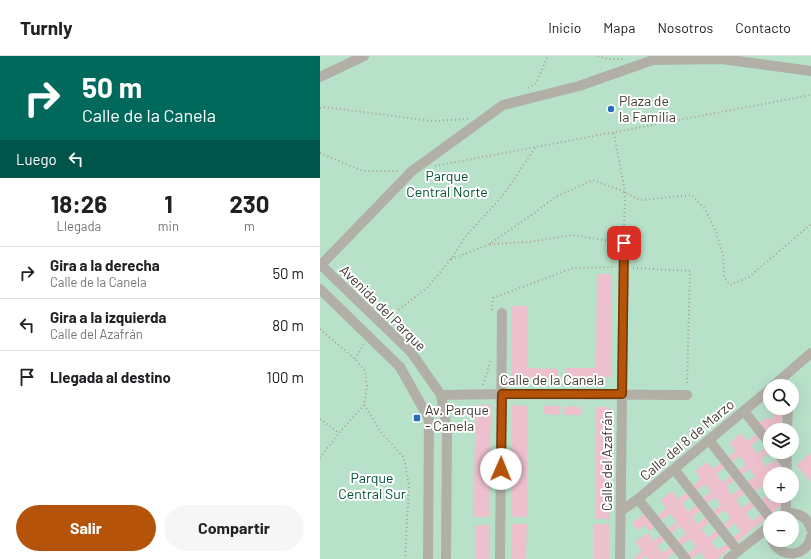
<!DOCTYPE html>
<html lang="es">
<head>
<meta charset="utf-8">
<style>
  :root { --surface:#fff; --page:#f6f6f6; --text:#202124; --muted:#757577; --line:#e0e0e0; --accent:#b45309 }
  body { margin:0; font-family:Barlow,sans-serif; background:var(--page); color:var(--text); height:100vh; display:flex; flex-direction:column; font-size:15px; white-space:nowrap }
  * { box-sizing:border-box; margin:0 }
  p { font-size:13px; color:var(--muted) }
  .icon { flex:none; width:22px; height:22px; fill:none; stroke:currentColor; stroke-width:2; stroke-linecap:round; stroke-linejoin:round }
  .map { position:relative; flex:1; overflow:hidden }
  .details { display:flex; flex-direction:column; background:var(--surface); width:320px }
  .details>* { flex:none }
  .hud { background:#00695c; color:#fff; overflow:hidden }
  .buttons { position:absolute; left:443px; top:323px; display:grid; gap:8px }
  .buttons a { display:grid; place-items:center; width:36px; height:36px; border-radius:50%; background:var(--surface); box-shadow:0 4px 16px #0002; font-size:20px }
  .pin { position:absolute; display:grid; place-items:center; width:34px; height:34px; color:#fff; margin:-17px; border-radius:8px; box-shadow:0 2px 6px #0006 }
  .me { position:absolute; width:44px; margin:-22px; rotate:1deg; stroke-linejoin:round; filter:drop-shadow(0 0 3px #0008) }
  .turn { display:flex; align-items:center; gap:14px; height:84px; padding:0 16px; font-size:18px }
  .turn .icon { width:52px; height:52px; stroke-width:2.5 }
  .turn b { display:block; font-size:28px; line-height:34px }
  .then { display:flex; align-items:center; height:38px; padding:0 16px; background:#0003; gap:8px; font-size:15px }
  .eta { display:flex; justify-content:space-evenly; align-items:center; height:68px; text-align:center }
  .eta b { font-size:24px; font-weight:700; line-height:28px }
  .cta { display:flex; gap:8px; margin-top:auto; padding:8px 16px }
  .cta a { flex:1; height:46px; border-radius:24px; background:var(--accent); color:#fff; font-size:16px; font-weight:700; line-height:46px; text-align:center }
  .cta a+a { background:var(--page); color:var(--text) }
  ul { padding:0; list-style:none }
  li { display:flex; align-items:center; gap:12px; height:52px; padding:0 16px; border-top:1px solid var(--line) }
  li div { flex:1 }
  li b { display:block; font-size:15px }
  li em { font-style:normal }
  header { display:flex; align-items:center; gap:24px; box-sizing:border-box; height:56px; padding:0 20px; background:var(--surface); border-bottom:1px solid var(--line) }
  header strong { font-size:19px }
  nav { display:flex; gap:22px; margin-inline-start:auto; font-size:14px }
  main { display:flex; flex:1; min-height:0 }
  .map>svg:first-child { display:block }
  .green { fill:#b8e1ca; fill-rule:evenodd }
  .building { fill:#eec0cd }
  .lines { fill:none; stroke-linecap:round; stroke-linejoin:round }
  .path { stroke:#a9a098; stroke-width:2; stroke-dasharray:1 3; stroke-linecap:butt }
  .minor { stroke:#b1afa6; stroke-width:10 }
  .minor-bridge { stroke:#b1afa6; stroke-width:10 }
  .route-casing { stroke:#753606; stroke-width:10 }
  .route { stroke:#b45309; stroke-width:7 }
  .poi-dot { fill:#276cbc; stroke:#fff; stroke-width:1.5 }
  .labels { text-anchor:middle; stroke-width:4; stroke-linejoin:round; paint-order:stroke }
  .poi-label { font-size:14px; fill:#413a34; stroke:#fff; text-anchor:start }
  .park-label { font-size:14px; fill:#005033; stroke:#fff }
  .street-label { font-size:14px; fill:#413a34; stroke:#fff }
</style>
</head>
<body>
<header>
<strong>Turnly</strong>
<nav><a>Inicio</a><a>Mapa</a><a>Nosotros</a><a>Contacto</a></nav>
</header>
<main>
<section class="details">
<div class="hud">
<div class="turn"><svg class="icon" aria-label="right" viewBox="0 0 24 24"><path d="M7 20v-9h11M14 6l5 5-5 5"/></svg><div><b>50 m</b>Calle de la Canela</div></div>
<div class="then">Luego<svg class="icon" aria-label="left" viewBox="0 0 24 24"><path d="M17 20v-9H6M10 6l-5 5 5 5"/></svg></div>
</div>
<div class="eta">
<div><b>18:26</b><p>Llegada</p></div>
<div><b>1</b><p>min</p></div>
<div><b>230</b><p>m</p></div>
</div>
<ul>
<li><svg class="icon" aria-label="right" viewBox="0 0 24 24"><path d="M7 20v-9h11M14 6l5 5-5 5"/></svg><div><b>Gira a la derecha</b><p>Calle de la Canela</p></div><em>50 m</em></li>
<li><svg class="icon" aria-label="left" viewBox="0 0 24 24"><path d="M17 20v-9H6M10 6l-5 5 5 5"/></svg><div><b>Gira a la izquierda</b><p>Calle del Azafrán</p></div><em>80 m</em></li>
<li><svg class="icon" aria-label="arrive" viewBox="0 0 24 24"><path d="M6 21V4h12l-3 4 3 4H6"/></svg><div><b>Llegada al destino</b></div><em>100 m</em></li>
</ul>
<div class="cta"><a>Salir</a><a>Compartir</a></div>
</section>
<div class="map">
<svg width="491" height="503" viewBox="0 0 491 503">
  <rect width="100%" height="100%" fill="#fef4ea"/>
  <path class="green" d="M0 0H491V503H0ZM450 330H472V352H450ZM450 374H472V396H450ZM450 418H472V440H450ZM450 462H472V484H450Z"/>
  <path class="building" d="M277 218H292L291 321H245V312H276Z
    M192 250H207V312L238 313V322L191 321Z
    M156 349H171L169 461H153Z
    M192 349 207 350V461H191Z
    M223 350H241L240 359 223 358Z
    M245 350 262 351V359H244Z
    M276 351H290V463H275Z
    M454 352H463L462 374H454V372H451L444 377 439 367 446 362H454Z
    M421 377 427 385 436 378 439 383 431 390 437 398 446 391 449 396 441 403 446 410 455 404 463 413 457 418H450V437L448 438 442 430 434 437 426 427 435 420 429 413 420 420 417 415 426 408 419 400 411 407 407 402 416 395 409 387Z
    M491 397V426L476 409Z
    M387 406 392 413 401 407 405 412 396 418 403 426 411 420 415 424 406 431 412 439 421 432 425 437 416 444 422 452 431 445 435 450 426 457 432 465 441 458 445 463 416 487 412 482 421 475 415 467 406 474 402 469 411 462 404 454 396 461 392 456 401 449 395 441 386 448 382 443 391 436 385 428 376 435 372 430 381 423 375 415Z
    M352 435 358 443 367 436 371 441 362 447 368 456 377 449 381 454 372 461 377 468 386 461 390 466 381 473 388 481 396 475 400 479 391 486 398 494 406 488 410 492 397 503H385L380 496 371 503 367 498 376 491 370 483 361 490 357 485 366 478 360 470 351 477 348 472 357 466 350 458 341 464 338 459 347 452 340 444Z
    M446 440 451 446 459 440H462L461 450 450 458 440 445Z
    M326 456 336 470 329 475 325 469 318 474 312 467Z
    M191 468H207L206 503H191Z
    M274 468H289V503H274Z
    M155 469H170V503H155Z
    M328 477 334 485 343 478 346 483 337 490 343 497 352 490 356 495 347 502 348 503H329L326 500 322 503H315L314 502 322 495 315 486Z"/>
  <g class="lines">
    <path class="path" d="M278 0 288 3H304
      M208 32 216 27 228 0
      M0 52 5 51 112 65 148 63
      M294 77 305 136 304 179
      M0 97 43 115H79
      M115 110 491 39
      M170 188 209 186 252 179 296 186
      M131 203 168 189 213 158 235 141 273 124 300 134 320 144 372 139 385 153 396 176 403 199 404 221 410 229 429 221 491 168
      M313 212 370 215 367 329
      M172 254 173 242 253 212 294 211
      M69 261 108 231 131 203 146 180 184 138 215 92
      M0 273 35 303 45 315 47 330 44 349 19 377 0 402
      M35 303 44 288
      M163 329 171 303
      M44 349 61 376 84 402 89 430 85 503
      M0 363 19 377"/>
    <path class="minor" d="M0 21 44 0
      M0 210 92 115 183 49 259 30 333 4 402 3 491 15
      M91 296 121 339 127 374 126 503
      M80 311 109 363 108 503
      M453 330 491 297
      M121 339 182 338 367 339
      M424 355 450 388
      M467 374 468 352
      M389 384 450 462
      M457 396 467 409
      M354 413 418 495
      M466 418 467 396
      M318 443 366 503
      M301 455 318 443 450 333
      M466 456V440
      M458 462 466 456C479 458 487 459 491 473
      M452 484C460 503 486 502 491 481
      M180 503 182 257
      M300 503 304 187
      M408 503 450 470"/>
    <path class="minor-bridge" d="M0 208 91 296
      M0 233 80 311"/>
  </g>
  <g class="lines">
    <defs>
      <path id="route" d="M181 413 182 338H302L304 187"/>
    </defs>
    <use href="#route" class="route-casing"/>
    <use href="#route" class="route"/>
  </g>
  <g class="poi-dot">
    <circle cx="291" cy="53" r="4"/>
    <rect x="93" y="358" width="8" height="8" rx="2"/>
  </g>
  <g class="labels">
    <g class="poi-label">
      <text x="299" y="50">Plaza de<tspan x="299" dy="16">la Familia</tspan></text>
      <text x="105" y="359">Av. Parque<tspan x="105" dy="16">- Canela</tspan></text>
    </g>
    <g class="park-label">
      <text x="127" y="125">Parque<tspan x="127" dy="16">Central Norte</tspan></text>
      <text x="52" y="427">Parque<tspan x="52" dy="16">Central Sur</tspan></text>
    </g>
    <g class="street-label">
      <text transform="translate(63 252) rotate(45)" y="5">Avenida del Parque</text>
      <text x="232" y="329">Calle de la Canela</text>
      <text transform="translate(367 384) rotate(-40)" y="5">Calle del 8 de Marzo</text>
      <text transform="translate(287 405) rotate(-90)" y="5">Calle del Azafrán</text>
    </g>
  </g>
</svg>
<div class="buttons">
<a><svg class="icon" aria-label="search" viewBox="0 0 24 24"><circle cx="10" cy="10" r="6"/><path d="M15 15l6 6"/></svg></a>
<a><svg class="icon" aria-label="layers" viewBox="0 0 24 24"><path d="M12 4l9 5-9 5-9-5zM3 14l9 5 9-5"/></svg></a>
<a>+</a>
<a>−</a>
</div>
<div class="pin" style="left:304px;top:187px;background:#d93025"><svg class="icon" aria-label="arrive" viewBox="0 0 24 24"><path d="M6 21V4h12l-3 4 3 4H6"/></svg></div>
<svg class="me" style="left:181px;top:413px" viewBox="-20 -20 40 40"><circle r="19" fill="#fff"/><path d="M0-13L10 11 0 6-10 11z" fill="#b45309"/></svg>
</div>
</main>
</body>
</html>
